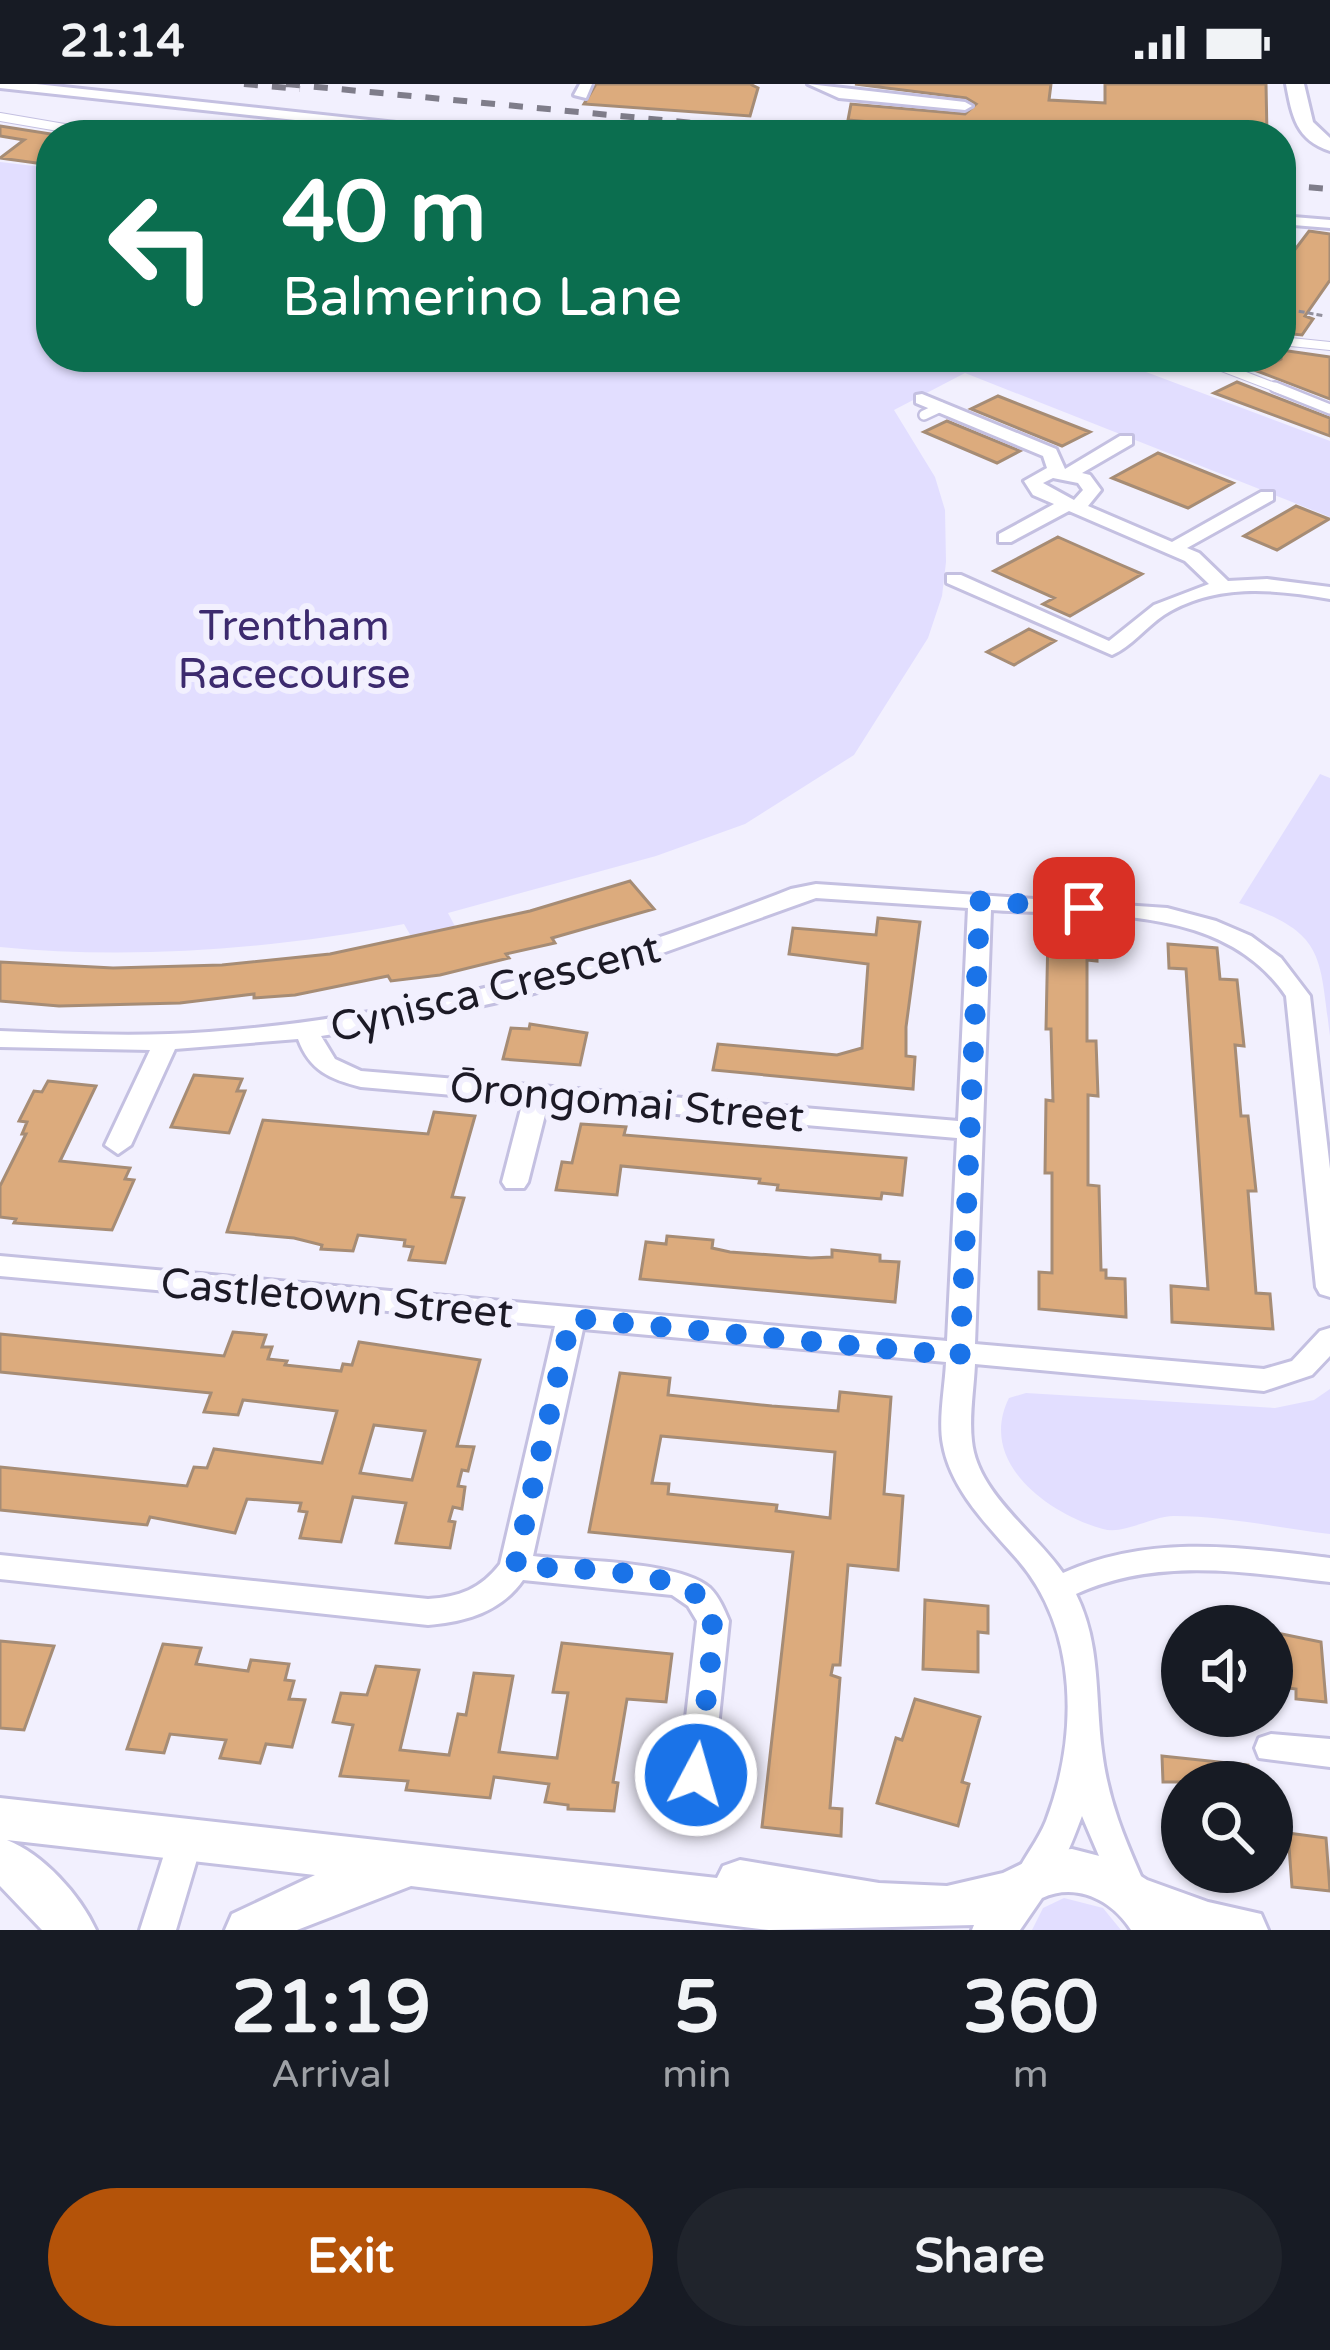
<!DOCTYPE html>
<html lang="en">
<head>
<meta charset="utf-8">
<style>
  :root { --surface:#171b24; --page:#20242c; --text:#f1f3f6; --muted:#9ea1a6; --accent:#b45309 }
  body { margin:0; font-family:"Varela Round",sans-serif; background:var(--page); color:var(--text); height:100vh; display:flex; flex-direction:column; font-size:45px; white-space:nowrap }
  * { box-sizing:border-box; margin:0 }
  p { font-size:39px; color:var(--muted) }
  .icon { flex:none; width:66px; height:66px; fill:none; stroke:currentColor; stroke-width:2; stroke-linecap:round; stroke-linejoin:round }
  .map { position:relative; height:1846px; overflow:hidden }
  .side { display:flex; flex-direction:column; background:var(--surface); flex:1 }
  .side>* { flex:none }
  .hud { position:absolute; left:36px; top:36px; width:1260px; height:252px; border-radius:48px; box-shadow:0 3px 9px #0004; background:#0b6e4f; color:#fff; overflow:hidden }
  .fabs { position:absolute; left:1161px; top:1521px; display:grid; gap:24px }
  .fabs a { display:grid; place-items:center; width:132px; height:132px; border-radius:50%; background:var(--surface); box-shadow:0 3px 9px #0004; font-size:60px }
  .pin { position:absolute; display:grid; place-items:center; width:102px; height:102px; color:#fff; margin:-51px; border-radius:24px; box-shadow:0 6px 18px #0006 }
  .me { position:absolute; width:132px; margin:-66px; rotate:6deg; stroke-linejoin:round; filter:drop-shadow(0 0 9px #0008) }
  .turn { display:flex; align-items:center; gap:42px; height:252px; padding:0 48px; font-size:54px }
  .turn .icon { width:156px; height:156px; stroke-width:2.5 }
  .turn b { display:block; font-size:84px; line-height:102px }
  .eta { display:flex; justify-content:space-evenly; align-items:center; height:204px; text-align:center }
  .eta b { font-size:72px; font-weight:700; line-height:84px }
  .cta { display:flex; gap:24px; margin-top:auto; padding:24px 48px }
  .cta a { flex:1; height:138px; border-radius:72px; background:var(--accent); color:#fff; font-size:48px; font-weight:700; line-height:138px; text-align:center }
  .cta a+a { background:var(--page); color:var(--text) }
  .status { display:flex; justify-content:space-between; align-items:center; height:84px; padding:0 60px; background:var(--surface); direction:ltr }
  .status svg { height:33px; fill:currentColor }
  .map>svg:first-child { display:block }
  .green { fill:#e2deff }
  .building { fill:#dcab7d; stroke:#a68c75; stroke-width:3; fill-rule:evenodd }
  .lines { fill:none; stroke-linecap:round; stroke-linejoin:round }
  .service-far1-casing { stroke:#c4c0e1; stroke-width:10 }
  .service-casing { stroke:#c4c0e1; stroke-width:14 }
  .minor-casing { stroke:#c4c0e1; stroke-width:6 }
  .tertiary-casing { stroke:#c4c0e1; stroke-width:6 }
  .path { stroke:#92909d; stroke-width:3; stroke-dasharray:6 3; stroke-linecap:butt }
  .service-far1 { stroke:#fff; stroke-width:8 }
  .service { stroke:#fff; stroke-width:9 }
  .minor { fill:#fff; fill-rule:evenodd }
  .tertiary { fill:#fff; fill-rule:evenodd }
  .rail { stroke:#7f7d8a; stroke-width:6; stroke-dasharray:14 14; stroke-linecap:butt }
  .route { stroke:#1a73e8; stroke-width:21; stroke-dasharray:0 37.8 }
  .labels { text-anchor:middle; stroke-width:12; stroke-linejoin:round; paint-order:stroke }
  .park-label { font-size:42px; fill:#3c2a6e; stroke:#f2f0fe }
  .street-label { font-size:42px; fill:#1c1a26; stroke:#f2f0fe }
</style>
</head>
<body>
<div class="status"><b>21:14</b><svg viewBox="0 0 49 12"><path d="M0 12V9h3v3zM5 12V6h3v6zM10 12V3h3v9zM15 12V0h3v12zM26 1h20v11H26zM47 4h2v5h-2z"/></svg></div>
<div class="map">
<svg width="1330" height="1846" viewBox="0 0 1330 1846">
  <rect width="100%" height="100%" fill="#f2f0fe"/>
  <path class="green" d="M0 78 51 84V273H1106L1330 357V433L965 289 894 326 935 393 945 426 946 478 942 512 928 554 854 671 745 740 656 772 448 829 459 850 416 861 404 840C274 865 132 876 0 863Z
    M1320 690 1330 694V952C1319 869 1325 849 1239 819Z
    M1330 1305V1450C1279 1444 1225 1432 1174 1432 1152 1432 1124 1451 1103 1445 1048 1430 977 1378 1009 1314L1026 1309 1275 1324 1314 1316Z
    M1064 1814 1103 1824 1121 1846H1032L1043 1824Z"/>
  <path class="building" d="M596 0H750L758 4 750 32 584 20Z
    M855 0H1051L1049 16 1105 19V0H1266L1267 51H911L916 42 848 36 851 20 965 30 976 20 966 14Z
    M0 42 51 50V81L0 74 24 56 0 52Z
    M1309 147 1330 150V196L1305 232 1313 235 1302 251 1281 249V184Z
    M1281 266 1330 273V315L1257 287 1281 275Z
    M1237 298 1330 334V352L1214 309Z
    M998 312 1090 348 1062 362 971 325Z
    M947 337 1020 367 997 379 924 348Z
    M1158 369 1233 399 1188 424 1112 394Z
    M1296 422 1329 435 1277 466 1244 452Z
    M1058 453 1119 480 1142 490 1070 532 1043 520 1054 514 994 487Z
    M1029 545 1055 557 1014 581 987 568Z
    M630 797 654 825 552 854 555 859 506 870 509 874 440 891 391 897 388 892 295 911 254 914V910L180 919 59 922 0 917V878L113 884 222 881 330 870 530 827Z
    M878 834 920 838 906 943V972L915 973 913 1005 713 986 718 960 837 971 862 964 868 880 789 870 793 844 876 851Z
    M1048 849 1097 854V877L1087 876V957H1096L1098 1012 1088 1011V1101L1099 1102 1101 1186H1106V1194L1125 1195 1126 1233 1039 1225V1188L1052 1189V1089H1045L1046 1016 1053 1017 1051 945H1046Z
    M1168 860 1217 864 1220 895 1237 896 1244 962 1235 961 1241 1032H1248L1256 1107H1248L1256 1209 1270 1210 1273 1245 1172 1238 1171 1202 1208 1205 1186 885 1169 884Z
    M530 940 587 949 580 981 503 975 511 944 529 945Z
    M194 991 242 995 237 1007H245L229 1049 171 1043Z
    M48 997 96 1002 60 1077 130 1084 125 1095 134 1096 112 1146 14 1139 16 1135 0 1133V1102L26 1050H22L27 1038 19 1037 34 1007 42 1008Z
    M434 1028 475 1032 452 1113 464 1114 445 1179 409 1176 413 1163 404 1162 405 1156 358 1151 353 1167 321 1165 322 1161 294 1154 227 1148 263 1036 428 1050Z
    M581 1040 626 1043 624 1051 906 1074 902 1111 882 1109 881 1115 777 1106 778 1101 759 1099 760 1095 621 1082 617 1111 556 1106 562 1078 572 1079Z
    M667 1152 713 1156 712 1164 730 1168 811 1174 832 1173V1166L880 1171V1177L899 1178 895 1218 640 1195 646 1158 666 1160Z
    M233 1248 266 1251 262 1263H272L268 1275 287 1277 285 1281 341 1287 343 1280 352 1281 359 1258 480 1276 457 1362 474 1363 468 1387 462 1386 458 1402 465 1403 462 1425 453 1423 449 1437 455 1438 450 1464 396 1459 406 1419 353 1413 341 1458 300 1454 307 1428 299 1427 301 1419 247 1415 235 1449 150 1433 147 1441 0 1426V1383L187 1402 194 1383 207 1384 214 1365 322 1379 337 1327 243 1316 238 1331 204 1328 211 1309 0 1288V1250L224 1272ZM374 1341 425 1347 412 1396 360 1389Z
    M620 1289 670 1294 668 1311 772 1322 838 1327 840 1308 891 1313 884 1410 903 1412 898 1486 848 1481 840 1581H833L831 1591 840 1594 830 1724 842 1725 841 1752 762 1743 793 1468 589 1448ZM661 1352 835 1368 830 1434 776 1427 777 1421 668 1410 669 1400 652 1399Z
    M925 1516 988 1522V1549L978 1548V1588L923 1585Z
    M1272 1548 1321 1558 1326 1618 1296 1615V1605L1273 1602Z
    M0 1557 54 1562 24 1646 0 1644Z
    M562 1559 672 1570 666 1618 627 1615 613 1698 618 1699 614 1727 568 1725V1721L545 1718 549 1700 494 1693 490 1714 406 1706 408 1697 340 1692 353 1641 333 1638 341 1609 367 1611 376 1582 419 1586 400 1666 449 1671 458 1630 466 1631 474 1589 513 1592 499 1668 557 1674 568 1609 553 1608Z
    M163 1560 201 1564 196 1580 248 1587 251 1576 289 1580 285 1596 294 1597 289 1615 305 1616 292 1663 266 1660 260 1679 220 1674 226 1656 170 1650 164 1669 127 1665Z
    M915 1615 980 1633 962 1698 969 1700 958 1742 877 1719 896 1654 902 1656Z
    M1162 1672 1248 1681V1698H1163Z
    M1288 1749 1326 1754 1330 1807 1292 1803Z"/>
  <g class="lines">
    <defs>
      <path id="service-far1" d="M0 33 105 51
        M1281 257 1330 262
        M1196 273 1282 306"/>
      <path id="service" d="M1275 303 1330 325
        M924 331 941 323"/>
      <path id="minor" d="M0 0H36L470 47 477 51H433L0 4Z
        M580 0H592L586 14 574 11Z
        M808 0 965 18 972 22 965 26 839 14Z
        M1281 132 1330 136V144L1281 140Z
        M922 310 1056 365 1065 385 1120 352H1132V360L1082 389 1090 391 1101 406 1088 422 1172 458 1261 408H1273V416L1187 464 1199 469 1228 497 1267 495 1330 503V515C1274 505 1215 499 1164 531 1146 543 1131 563 1112 571L947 499V491H961L1109 557 1154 521 1209 500 1185 477 1069 427 1011 458H999V450L1054 420 1033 411 1024 397 1047 384 1043 372 916 319V311ZM1053 394 1078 399 1083 406 1074 416 1043 399Z
        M816 800 1167 824 1216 837 1251 852 1281 874 1310 912 1330 1085V1213L1320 1210 1316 1203 1286 912C1222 818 1092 833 991 826L975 1260 1264 1285 1292 1277 1320 1247 1330 1244V1272L1312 1291 1264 1307 975 1280C974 1305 969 1332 972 1357 977 1409 1035 1448 1063 1489 1150 1450 1238 1463 1330 1474V1498C1243 1488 1158 1473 1076 1510 1101 1560 1095 1613 1102 1667 1108 1717 1125 1756 1145 1801L1140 1812 1128 1817 1116 1812 1082 1732C1072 1758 1059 1798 1032 1809L1020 1804 1015 1793C1024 1773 1038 1757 1046 1737 1078 1653 1079 1547 1018 1476 989 1443 951 1406 943 1361 938 1336 945 1303 946 1278L583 1245 533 1472C575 1477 680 1477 710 1504 719 1513 724 1525 729 1537L709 1730 704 1741 692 1745 680 1741 675 1730 697 1537 688 1522 672 1511 523 1496C501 1528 465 1538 428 1541L0 1495V1471L428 1515C459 1513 481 1505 500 1480L555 1242 0 1192V1172L947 1257 957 1054 548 1019 528 1098 524 1104H506L502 1098 523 1017 361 1003C330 995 310 987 298 955L175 965 131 1061 118 1070 105 1061 150 966 0 963V947C70 950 140 953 209 948 412 933 602 880 791 805ZM816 814 968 824 958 1037 361 987 335 975 321 952 408 938 516 914 615 886Z
        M1271 1650 1330 1655V1683L1259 1674 1255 1664 1259 1654Z
        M186 1740 198 1744 203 1755 176 1846H140L169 1755 174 1744Z"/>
      <path id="tertiary" d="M1286 0H1304L1313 38 1330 54V67C1296 56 1292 32 1286 0Z
        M0 1714 717 1794 723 1782 740 1776 879 1799 947 1802 1003 1789 1048 1767 1072 1765 1115 1776 1147 1796 1208 1818 1261 1830 1268 1846H1131C1112 1816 1076 1798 1042 1814L1020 1846H972L974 1841 769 1846 411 1802 297 1846H225L232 1830 315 1791 7 1756C43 1770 80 1811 96 1846H42L0 1802Z"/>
    </defs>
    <use href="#service-far1" class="service-far1-casing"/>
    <use href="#service" class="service-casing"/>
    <use href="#minor" class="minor-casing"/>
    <use href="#tertiary" class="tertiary-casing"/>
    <path class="path" d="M1281 224 1325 232"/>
    <use href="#service-far1" class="service-far1"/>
    <use href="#service" class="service"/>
    <use href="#minor" class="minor"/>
    <use href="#tertiary" class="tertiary"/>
    <path class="rail" d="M244 0 300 5
      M286 0 819 51
      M1281 101 1330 105"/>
  </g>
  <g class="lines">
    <path class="route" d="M696 1691C699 1662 719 1545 710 1525 689 1483 558 1484 515 1483L571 1234 960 1272 980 817 1084 824"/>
  </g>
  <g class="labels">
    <g class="park-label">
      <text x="294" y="556">Trentham<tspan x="294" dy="48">Racecourse</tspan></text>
    </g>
    <g class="street-label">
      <text transform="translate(495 903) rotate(-14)" y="15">Cynisca Crescent</text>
      <text transform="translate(627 1017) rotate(5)" y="15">Ōrongomai Street</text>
      <text transform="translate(337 1213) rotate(5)" y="15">Castletown Street</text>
    </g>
  </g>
</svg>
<div class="fabs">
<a><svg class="icon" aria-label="sound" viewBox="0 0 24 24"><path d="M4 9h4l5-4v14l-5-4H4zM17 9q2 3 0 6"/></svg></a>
<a><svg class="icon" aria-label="search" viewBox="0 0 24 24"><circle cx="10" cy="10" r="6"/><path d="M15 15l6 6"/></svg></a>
</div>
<div class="pin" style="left:1084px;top:824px;background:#d93025"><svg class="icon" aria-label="arrive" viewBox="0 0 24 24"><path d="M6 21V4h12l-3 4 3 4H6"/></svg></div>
<svg class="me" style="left:696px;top:1691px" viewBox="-20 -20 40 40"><circle r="17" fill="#1a73e8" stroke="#fff" stroke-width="3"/><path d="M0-11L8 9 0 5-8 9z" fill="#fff"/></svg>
<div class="hud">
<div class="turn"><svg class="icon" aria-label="left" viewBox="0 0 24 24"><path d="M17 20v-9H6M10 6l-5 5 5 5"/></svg><div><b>40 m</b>Balmerino Lane</div></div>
</div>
</div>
<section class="side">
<div class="eta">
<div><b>21:19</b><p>Arrival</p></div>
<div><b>5</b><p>min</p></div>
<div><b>360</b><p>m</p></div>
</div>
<div class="cta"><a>Exit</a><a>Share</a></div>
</section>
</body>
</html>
